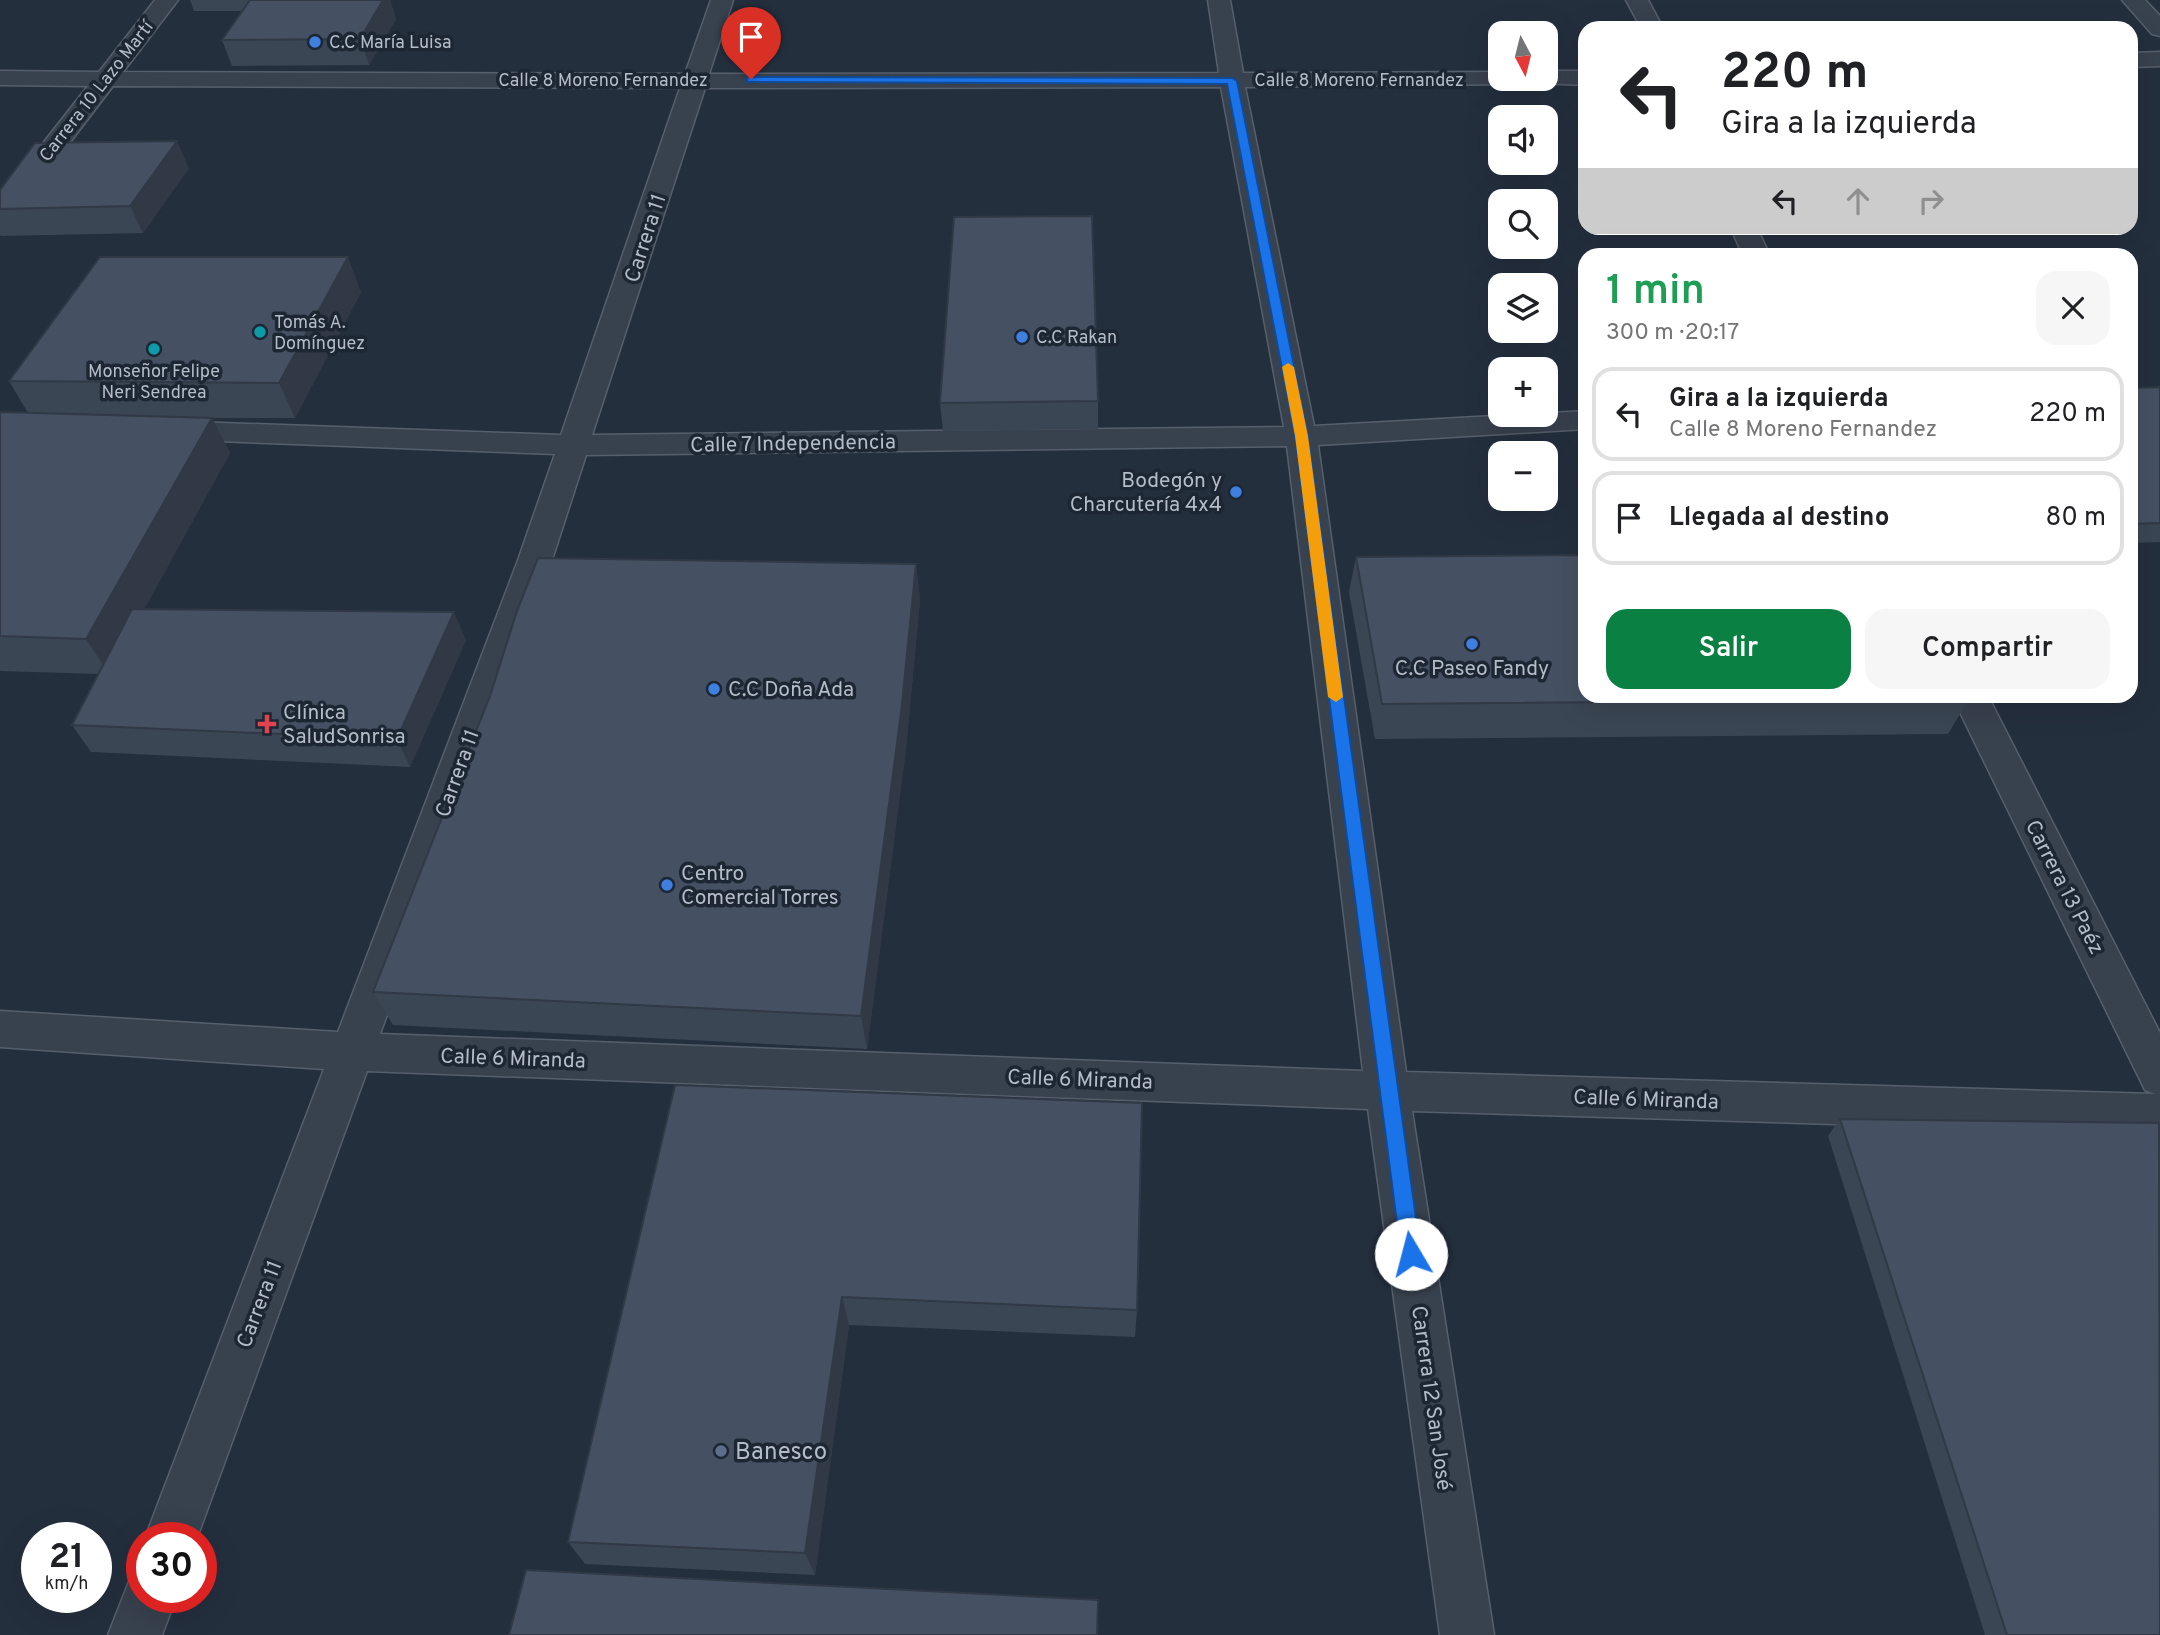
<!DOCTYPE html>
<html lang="es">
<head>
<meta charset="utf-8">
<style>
  :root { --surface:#fff; --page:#f6f6f6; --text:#202124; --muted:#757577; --line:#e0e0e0; --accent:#0b8043 }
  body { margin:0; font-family:Overpass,sans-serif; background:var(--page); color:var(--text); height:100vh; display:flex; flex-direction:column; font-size:26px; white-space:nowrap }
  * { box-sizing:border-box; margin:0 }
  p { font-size:23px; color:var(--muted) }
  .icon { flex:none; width:38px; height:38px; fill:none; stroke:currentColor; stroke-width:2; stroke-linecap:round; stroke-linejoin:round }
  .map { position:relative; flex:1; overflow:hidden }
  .sheet { position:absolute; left:1578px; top:248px; width:560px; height:455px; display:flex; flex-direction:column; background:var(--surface); border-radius:21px; box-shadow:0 7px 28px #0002 }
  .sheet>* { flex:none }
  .guide { position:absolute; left:1578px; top:21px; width:560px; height:214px; border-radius:21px; box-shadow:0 7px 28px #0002; background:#fff; color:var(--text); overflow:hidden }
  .needle { width:46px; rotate:173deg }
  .tools { position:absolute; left:1488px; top:21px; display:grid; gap:14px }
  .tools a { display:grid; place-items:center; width:70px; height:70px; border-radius:14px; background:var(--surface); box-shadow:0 7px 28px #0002; font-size:35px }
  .speed { position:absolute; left:21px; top:1522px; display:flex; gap:14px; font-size:35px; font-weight:700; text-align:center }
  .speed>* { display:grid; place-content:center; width:91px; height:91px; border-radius:50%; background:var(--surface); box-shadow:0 7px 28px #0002; line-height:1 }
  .speed small { font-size:18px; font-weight:400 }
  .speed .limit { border:10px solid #d22; background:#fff; color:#111 }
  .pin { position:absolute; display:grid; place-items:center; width:60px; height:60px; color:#fff; margin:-72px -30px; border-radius:50% 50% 50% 0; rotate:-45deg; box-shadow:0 0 7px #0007 }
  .pin .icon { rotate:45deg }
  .me { position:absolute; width:77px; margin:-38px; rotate:352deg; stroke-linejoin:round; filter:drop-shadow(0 0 5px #0008) }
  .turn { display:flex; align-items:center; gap:24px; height:147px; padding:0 28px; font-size:32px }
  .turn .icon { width:91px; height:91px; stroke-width:2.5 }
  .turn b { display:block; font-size:49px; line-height:60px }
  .lanes { display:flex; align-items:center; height:66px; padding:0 28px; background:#0003; justify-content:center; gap:35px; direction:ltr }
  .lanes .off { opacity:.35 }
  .round { display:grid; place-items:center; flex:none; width:74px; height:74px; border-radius:21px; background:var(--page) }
  .headline { display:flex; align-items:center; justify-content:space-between; height:119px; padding:0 28px }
  h1 { font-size:42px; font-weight:600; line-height:52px; color:#1e9e55 }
  .button { display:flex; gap:14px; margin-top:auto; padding:14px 28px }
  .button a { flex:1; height:80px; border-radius:21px; background:var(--accent); color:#fff; font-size:28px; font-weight:600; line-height:80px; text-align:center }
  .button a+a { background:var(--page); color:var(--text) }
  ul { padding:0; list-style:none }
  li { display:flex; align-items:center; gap:21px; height:94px; margin:0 14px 10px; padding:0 14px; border:4px solid var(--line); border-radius:21px }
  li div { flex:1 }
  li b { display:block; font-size:26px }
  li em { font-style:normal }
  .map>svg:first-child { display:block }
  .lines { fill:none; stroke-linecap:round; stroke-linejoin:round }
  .minor-casing { stroke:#565f6c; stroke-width:3 }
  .minor { fill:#38414e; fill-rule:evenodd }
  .wall { fill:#3b4654 }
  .shaded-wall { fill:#303945 }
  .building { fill:#455162; stroke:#303945; stroke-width:2 }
  .route { fill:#1a73e8; stroke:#114b97; stroke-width:2 }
  .slow { fill:#f59e0b }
  .shop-dot { fill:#3f7fe0; stroke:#1d2633; stroke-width:2.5 }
  .culture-dot { fill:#0f9aa8; stroke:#1d2633; stroke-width:2.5 }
  .health-dot { fill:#e0444e; stroke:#1d2633; stroke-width:2.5 }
  .service-dot { fill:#5c6f8a; stroke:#1d2633; stroke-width:2.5 }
  .labels { text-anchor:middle; stroke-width:7; stroke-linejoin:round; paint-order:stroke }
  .far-poi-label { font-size:18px; fill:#b4bcc9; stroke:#1d2633; text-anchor:start }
  .far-street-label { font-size:18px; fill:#b4bcc9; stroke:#1d2633 }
  .street-label { font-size:21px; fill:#b4bcc9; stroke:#1d2633 }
  .poi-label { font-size:21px; fill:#b4bcc9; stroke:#1d2633; text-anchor:start }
  .near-poi-label { font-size:24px; fill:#b4bcc9; stroke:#1d2633; text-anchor:start }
</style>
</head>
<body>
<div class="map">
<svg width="2160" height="1635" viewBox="0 0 2160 1635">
  <rect width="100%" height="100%" fill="#242f3e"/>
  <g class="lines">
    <defs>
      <path id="minor" d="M155 0H178L123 72 685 74 711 0H733L709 74 1219 73 1208 0H1230L1243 73 1500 72V79H1512L1508 84 1245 87 1314 426 1586 411V429L1318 445 1406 1072 2155 1094 2145 1090 1952 696H1988L2160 1033V1134L1412 1111 1494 1635H1440L1368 1109 367 1071 197 1538H145L324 1069 0 1047V1011L338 1032 517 563 555 454 166 439 155 437 151 430 155 423 166 421 561 435 680 88 113 86 9 222 0 224V198L88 86 0 85V71L99 72ZM1221 87 1284 427 592 435 705 88ZM1287 446 1363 1071 380 1034 551 563 586 455Z
        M1626 0H1648L1663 28H1641Z
        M2122 0H2145L2160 16V36L2152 34Z
        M2160 52V66L2132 67V53Z
        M1545 71H1586V85L1537 83 1534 79H1545Z
        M1731 228H1757L1770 256H1743Z
        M142 1574V1598H176L162 1635H108L130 1579Z"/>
    </defs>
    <use href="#minor" class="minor-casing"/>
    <use href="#minor" class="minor"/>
  </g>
  <path class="wall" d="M190 0H390L396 19 369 65 232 66 222 40 242 11H194Z
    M189 168 143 233 1 236 0 235V190Z
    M361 292 295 418H212L230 453 144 609 466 640 410 767 91 752 72 725 98 674 0 671V412L28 413 9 381Z
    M2160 387V542L2132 543V388Z
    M1098 401V429L943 431 940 403Z
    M1356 557 1586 696 1969 699 1948 734 1375 739 1349 592Z
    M916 564 920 600 906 748 867 1049 393 1025 373 992 490 696Z
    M675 1085 1137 1310 1135 1337 849 1325 815 1575 585 1564 568 1542Z
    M1840 1119 2160 1635H1985L1828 1136Z"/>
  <path class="shaded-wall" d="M383 0H390L396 19 369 65 360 39Z
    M177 141 189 168 143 233 130 206Z
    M348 257 361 292 295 418 279 383Z
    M212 418 230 453 109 674 86 639Z
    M916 564 920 600 906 748 867 1049 861 1016Z
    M454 612 466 640 410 767 397 739Z
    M842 1297 849 1325 815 1575 805 1553Z"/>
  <path class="building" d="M250 0H383L360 39 222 40Z
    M177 141 130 206 0 209V190L35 143Z
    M1092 216 1098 401 940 403 954 217Z
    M100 257H348L279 383 9 381Z
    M2160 387V523L2132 524V388Z
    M0 412 212 418 86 639 0 636Z
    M1586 555V696H1968L1969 699 1382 704 1356 557Z
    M538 558 916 564 901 713 861 1016 373 992 490 696 517 611Z
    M132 609 454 612 397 739 72 725Z
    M675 1085 1142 1103 1137 1310 842 1297 805 1553 568 1542Z
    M1840 1119 2159 1123 2160 1635H2007Z
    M526 1570 1098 1600 1097 1635H509Z"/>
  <path class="route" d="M747 77 1232 78 1237 81 1308 436 1421 1254 1418 1261 1411 1264 1404 1261 1401 1254 1295 436 1227 84 751 82H747Z"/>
  <path class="slow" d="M1288 363 1294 367 1308 436 1343 697 1336 702 1328 697 1295 436 1282 367Z"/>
  <g class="shop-dot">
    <circle cx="315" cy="42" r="7"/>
    <circle cx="1022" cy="337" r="7"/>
    <circle cx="1236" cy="492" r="7"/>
    <circle cx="1472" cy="644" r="7"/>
    <circle cx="714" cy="689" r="7"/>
    <circle cx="667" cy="885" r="7"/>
  </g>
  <g class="culture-dot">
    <circle cx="260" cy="332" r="7"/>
    <circle cx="154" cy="349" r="7"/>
  </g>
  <path class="health-dot" d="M263.5 713.5h7v7h7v7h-7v7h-7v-7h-7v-7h7z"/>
  <circle class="service-dot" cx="721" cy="1451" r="7"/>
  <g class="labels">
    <g class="far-poi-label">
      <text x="329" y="48">C.C María Luisa</text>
      <text x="274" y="328">Tomás A.<tspan x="274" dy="21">Domínguez</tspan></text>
      <text x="1036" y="343">C.C Rakan</text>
      <text x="154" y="377" text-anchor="middle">Monseñor Felipe<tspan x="154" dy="21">Neri Sendrea</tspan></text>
    </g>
    <g class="far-street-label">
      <text x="603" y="86">Calle 8 Moreno Fernandez</text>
      <text x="1359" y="86">Calle 8 Moreno Fernandez</text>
      <text transform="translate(96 91) rotate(-52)" y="6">Carrera 10 Lazo Martí</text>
    </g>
    <g class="street-label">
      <text transform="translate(645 238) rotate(-72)" y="7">Carrera 11</text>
      <text transform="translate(793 443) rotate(-1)" y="7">Calle 7 Independencia</text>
      <text transform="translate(457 773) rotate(-70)" y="7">Carrera 11</text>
      <text transform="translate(2065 887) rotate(63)" y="7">Carrera 13 Paéz</text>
      <text transform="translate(513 1058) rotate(2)" y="7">Calle 6 Miranda</text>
      <text transform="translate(1080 1079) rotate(2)" y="7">Calle 6 Miranda</text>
      <text transform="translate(1646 1099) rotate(2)" y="7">Calle 6 Miranda</text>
      <text transform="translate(259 1304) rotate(-69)" y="7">Carrera 11</text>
      <text transform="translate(1432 1398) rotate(82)" y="7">Carrera 12 San José</text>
    </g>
    <g class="poi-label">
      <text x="1222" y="487" text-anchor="end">Bodegón y<tspan x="1222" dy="24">Charcutería 4x4</tspan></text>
      <text x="1472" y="675" text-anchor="middle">C.C Paseo Fandy</text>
      <text x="728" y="696">C.C Doña Ada</text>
      <text x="283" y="719">Clínica<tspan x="283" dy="24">SaludSonrisa</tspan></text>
      <text x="681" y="880">Centro<tspan x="681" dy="24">Comercial Torres</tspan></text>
    </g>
    <g class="near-poi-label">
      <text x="735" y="1459">Banesco</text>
    </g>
  </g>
</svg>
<div class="tools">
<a><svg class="needle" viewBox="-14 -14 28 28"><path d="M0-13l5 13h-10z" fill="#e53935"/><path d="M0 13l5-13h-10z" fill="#757577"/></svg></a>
<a><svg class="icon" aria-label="sound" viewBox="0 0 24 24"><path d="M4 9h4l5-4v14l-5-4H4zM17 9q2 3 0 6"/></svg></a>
<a><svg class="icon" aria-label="search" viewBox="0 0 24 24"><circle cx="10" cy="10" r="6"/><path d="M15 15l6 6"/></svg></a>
<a><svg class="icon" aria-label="layers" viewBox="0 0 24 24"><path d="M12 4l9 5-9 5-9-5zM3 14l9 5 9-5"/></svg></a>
<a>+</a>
<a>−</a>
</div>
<div class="speed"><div>21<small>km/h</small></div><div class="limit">30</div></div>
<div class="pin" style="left:751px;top:79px;background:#d93025"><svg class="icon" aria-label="arrive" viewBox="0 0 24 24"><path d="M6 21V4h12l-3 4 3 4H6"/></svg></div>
<svg class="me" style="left:1411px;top:1254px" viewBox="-20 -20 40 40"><circle r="19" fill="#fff"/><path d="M0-13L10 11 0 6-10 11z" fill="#1a73e8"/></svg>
<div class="guide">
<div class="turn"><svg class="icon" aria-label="left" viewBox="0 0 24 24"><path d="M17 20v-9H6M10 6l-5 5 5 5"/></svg><div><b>220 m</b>Gira a la izquierda</div></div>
<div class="lanes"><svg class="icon" aria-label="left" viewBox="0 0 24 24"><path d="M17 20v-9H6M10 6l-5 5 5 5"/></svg><svg class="icon off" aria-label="ahead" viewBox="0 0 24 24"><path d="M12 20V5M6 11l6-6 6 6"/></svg><svg class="icon off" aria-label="right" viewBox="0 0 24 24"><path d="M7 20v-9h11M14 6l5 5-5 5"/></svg></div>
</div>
<section class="sheet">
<div class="headline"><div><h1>1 min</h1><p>300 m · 20:17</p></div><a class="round"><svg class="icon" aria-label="close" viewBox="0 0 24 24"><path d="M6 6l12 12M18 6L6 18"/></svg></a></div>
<ul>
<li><svg class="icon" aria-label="left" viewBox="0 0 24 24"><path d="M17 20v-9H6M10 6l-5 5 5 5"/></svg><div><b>Gira a la izquierda</b><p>Calle 8 Moreno Fernandez</p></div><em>220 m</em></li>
<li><svg class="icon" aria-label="arrive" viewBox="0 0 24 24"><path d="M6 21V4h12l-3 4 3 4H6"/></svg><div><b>Llegada al destino</b></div><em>80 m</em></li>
</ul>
<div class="button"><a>Salir</a><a>Compartir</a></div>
</section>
</div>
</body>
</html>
